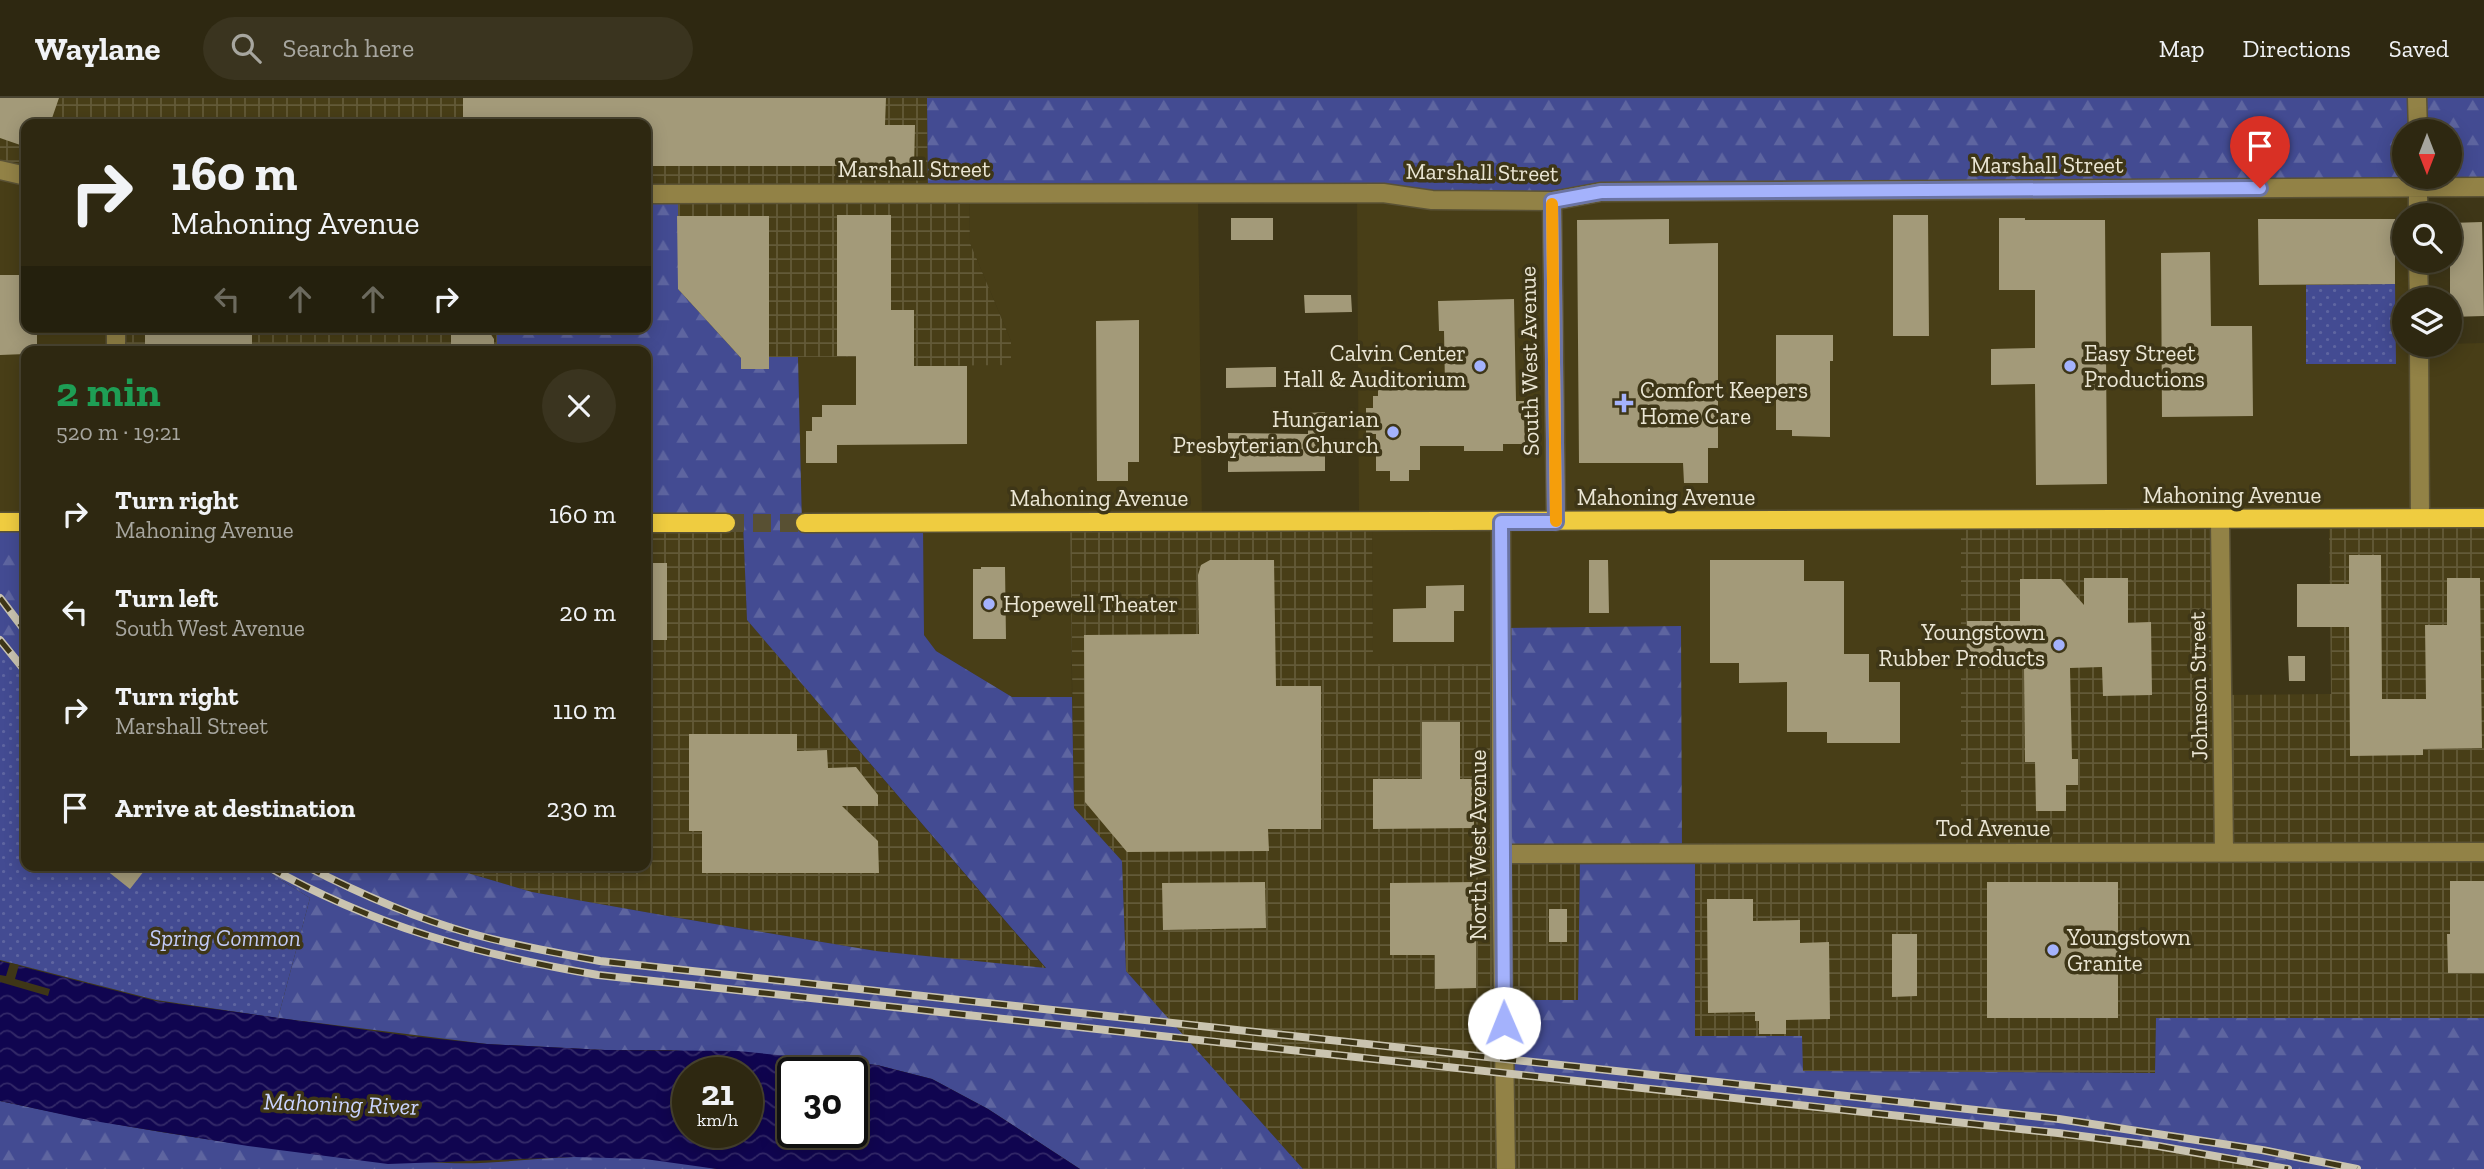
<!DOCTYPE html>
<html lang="en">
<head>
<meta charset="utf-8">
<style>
  :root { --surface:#2e2811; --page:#3a341f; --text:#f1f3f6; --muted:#a7a69f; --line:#494431 }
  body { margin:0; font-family:"Zilla Slab",serif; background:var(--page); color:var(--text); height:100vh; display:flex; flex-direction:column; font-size:26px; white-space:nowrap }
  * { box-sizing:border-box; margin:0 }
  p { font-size:23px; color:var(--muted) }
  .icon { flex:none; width:38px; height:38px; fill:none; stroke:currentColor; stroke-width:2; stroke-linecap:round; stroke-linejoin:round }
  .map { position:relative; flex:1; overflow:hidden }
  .panel { position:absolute; left:21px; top:248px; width:630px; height:525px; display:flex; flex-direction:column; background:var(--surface); border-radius:14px; box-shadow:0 4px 18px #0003,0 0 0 2px var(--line) }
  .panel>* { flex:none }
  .banner { position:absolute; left:21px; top:21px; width:630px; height:214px; border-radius:14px; box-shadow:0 4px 18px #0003,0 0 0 2px var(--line); background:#2e2811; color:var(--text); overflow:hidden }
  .needle { width:46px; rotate:180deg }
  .buttons { position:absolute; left:2392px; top:21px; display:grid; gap:14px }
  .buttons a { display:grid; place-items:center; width:70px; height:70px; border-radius:50%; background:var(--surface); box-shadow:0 4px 18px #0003,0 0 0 2px var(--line); font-size:35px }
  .speed { position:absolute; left:672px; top:959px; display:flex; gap:14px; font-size:35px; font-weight:700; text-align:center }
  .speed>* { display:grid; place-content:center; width:91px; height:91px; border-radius:50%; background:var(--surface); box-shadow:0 4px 18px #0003,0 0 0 2px var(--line); line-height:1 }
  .speed small { font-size:18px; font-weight:400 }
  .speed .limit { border:4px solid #111; border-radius:10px; background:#fff; color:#111 }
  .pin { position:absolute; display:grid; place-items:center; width:60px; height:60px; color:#fff; margin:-72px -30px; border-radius:50% 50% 50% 0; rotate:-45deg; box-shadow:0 0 7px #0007 }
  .pin .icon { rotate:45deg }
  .me { position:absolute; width:77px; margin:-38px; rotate:359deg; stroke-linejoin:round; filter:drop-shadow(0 0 5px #0008) }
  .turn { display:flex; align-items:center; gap:24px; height:147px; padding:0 35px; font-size:32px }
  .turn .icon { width:91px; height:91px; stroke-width:2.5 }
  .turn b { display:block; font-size:49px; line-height:60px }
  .lanes { display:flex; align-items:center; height:66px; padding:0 35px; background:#0003; justify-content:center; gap:35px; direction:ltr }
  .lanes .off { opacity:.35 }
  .round { display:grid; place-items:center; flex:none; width:74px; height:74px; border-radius:37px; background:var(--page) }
  .headline { display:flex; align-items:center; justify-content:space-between; height:119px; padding:0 35px }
  h1 { font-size:42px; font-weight:800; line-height:52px; color:#1e9e55 }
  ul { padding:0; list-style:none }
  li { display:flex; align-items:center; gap:21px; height:98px; padding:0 35px }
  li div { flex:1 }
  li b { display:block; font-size:26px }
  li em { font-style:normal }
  header { display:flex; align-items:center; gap:42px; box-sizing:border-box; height:98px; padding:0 35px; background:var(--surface); border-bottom:2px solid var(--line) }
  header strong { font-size:33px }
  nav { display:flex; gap:38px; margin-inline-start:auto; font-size:24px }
  .search { width:490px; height:63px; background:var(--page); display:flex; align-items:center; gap:18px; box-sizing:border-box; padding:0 24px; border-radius:38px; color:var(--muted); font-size:26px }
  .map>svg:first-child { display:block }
  .built { fill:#483e17 }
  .industrial { fill:url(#industrial-grid) }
  .green { fill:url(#green-dots) }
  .forest { fill:url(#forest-firs); fill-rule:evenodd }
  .water { fill:url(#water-waves); fill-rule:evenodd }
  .pier { fill:#3e3617 }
  .building { fill:#a39a79 }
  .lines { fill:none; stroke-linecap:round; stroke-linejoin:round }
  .major-tunnel { stroke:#585033; stroke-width:18; stroke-dasharray:18 9; stroke-linecap:butt }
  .minor-casing { stroke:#5a5235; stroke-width:21 }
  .major-casing { stroke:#5a5235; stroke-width:21 }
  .minor { stroke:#928246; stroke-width:18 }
  .major { stroke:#efcc40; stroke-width:18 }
  .rail-casing { stroke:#cac4b0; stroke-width:8 }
  .rail { stroke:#3e3617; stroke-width:5; stroke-dasharray:16; stroke-linecap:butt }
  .route-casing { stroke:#6b74a4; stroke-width:18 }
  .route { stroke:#a4b2fc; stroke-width:12 }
  .slow { stroke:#f59e0b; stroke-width:12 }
  .poi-dot { fill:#a4b2fc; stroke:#3e3617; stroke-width:2.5 }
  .labels { text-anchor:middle; stroke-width:7; stroke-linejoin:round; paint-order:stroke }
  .street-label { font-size:23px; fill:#ebe6d4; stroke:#3e3617 }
  .poi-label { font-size:23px; fill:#ebe6d4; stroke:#3e3617; text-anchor:start }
  .park-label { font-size:23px; font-style:italic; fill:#c2cbf7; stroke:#3e3617 }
  .water-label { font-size:24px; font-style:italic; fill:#cad4ff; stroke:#3e3617 }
</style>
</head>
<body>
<header>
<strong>Waylane</strong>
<div class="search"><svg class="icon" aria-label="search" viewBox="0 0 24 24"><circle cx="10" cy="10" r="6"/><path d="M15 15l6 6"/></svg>Search here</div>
<nav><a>Map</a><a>Directions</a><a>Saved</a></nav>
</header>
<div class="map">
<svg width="2484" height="1071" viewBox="0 0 2484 1071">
  <defs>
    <pattern id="industrial-grid" width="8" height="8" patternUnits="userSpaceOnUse" patternTransform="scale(1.75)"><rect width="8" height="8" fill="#483e17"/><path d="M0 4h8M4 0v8" fill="none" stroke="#635a38"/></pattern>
    <pattern id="green-dots" width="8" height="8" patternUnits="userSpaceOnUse" patternTransform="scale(1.75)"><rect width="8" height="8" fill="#434b92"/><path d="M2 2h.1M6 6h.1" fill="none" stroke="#5e65a0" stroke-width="1.8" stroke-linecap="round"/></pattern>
    <pattern id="forest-firs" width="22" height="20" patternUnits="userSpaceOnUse" patternTransform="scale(1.75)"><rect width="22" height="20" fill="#434b92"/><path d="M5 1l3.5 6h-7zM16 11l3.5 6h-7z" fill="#5e65a0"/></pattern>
    <pattern id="water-waves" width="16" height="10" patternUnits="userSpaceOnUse" patternTransform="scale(1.75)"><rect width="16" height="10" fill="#100550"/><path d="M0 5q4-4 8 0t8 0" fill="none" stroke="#332968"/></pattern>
  </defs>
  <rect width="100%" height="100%" fill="#3e3617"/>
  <path class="built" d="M0 73 26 78V229H116V254H26V424H0Z
    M2418 89V117H2404V163H2418L2419 201H2404V247L2484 245V420L2220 422 1961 755 1682 756 1501 566 1373 567 1372 425 1359 424 1357 95Z
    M969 95H1198L1202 425H1070L1072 599H1012L936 553 924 537 923 425H802L798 259H914V267L1011 243 970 145Z"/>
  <path class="industrial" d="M0 0H927L928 95H969L970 145 1011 243V267L914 268V259H770L769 271H741V260L678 191V97L646 96V26H26V78L0 72Z
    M116 229H497V254H116Z
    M2484 420V920H2156L2155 975 1802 973V938H1695V756L1961 755V422H2220L2223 597 2331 596 2329 421Z
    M1372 424 1373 566H1501L1580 756 1578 903 1505 976 1837 1007 2254 1064 2284 1071H1303L1126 873 1122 763 1074 710 1070 425Z
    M646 425H743L747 522 1046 871 876 853 679 820 532 794 444 768H646Z"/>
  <path class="green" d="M2395 186 2396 266H2306V187Z
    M0 542 26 582V768H259L310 800 278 920 156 902 0 862Z"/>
  <path class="forest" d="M927 0H2484V89L1552 103 928 95ZM2404 33H2450V79H2404Z
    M646 96H678V191L741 260V271H769V259H798L802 425H923L924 537 936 553 1012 599H1072L1074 710 1122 763 1126 873 1303 1071H1080L988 1011 932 981 877 967 669 952H605L487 946 278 920 310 800 259 768H444L532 794 679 820 876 853 1046 870 747 522 743 425H652L646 418V254H497V229H646Z
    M0 424H24L26 582 0 542Z
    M1681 528 1682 755 1695 756V938H1802L1803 973 2155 975 2156 920H2484V1071H2268L2154 1048 2057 1033 1837 1007 1505 976 1503 902H1578L1580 757 1501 756V530Z
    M0 1003C147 1035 296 1058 447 1065 489 1067 532 1060 574 1059 622 1058 671 1061 717 1071H0Z"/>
  <path class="water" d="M0 863 156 903 410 938 487 946 605 952 738 953 877 967 932 981 988 1011 1080 1071H717L645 1061 574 1059 388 1066 248 1048 88 1022 0 1003ZM688 975H747V1034H688ZM793 975H852V1034H793Z"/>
  <path class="pier" d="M10 865 19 867 15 881 50 891 48 898 0 884V877L6 878Z"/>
  <path class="building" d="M0 0H59L50 26H26V49L0 40Z
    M463 0H886L885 27H915L914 71H884V68H646V26H463Z
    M837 117H891V212H914V268H967V346L837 347V365H806V333H812V319H822V307H856V258H837Z
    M1893 117H1928L1929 238H1893Z
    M677 118H769V271H741V260L678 191Z
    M1231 120H1273V142H1231Z
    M1999 120H2025V122H2105L2107 386 2036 387 2035 286 1991 287V251L2035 250V192H1999Z
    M1669 121V146L1718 145V350H1708V385H1684L1683 365H1579L1577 122Z
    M2258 121H2395V186L2259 187Z
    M2482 124 2484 218 2450 219V125Z
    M2210 154 2211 228H2252L2253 318 2162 319 2161 155Z
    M0 177H26V229H37V254H26V256L0 257Z
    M1304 197H1351L1352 214 1305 215Z
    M1514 201 1516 303H1524L1525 346H1503V353H1464V348H1420V372H1409V383H1390V373H1376V336H1366V310H1373V298H1378V289L1445 288 1444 233H1439L1438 203Z
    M1139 222V364H1128V383H1097L1096 223Z
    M145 229H252V254H145Z
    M451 229H486L494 241V254H451Z
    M1776 237H1833V263H1830V339L1792 338V332H1776Z
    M1276 269V289L1226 290V270Z
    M1325 314V373L1228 374V335L1308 336V315Z
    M2349 457H2381L2382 601H2426L2425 527H2447V480H2480L2482 650 2423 651V657L2350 658 2349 529H2297V486H2349Z
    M1210 462H1274L1276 588H1321V731H1268L1269 753 1127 754 1085 704 1084 537 1199 536 1198 477 1201 467Z
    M1589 462H1608L1609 515H1589Z
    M1710 462H1804V483H1844V556H1869V584H1900V645H1827V634H1787V584L1739 585V565H1710Z
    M646 465H667V542H646Z
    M981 469H1005L1006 541H973V471H981Z
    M2084 480H2128V525L2151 524 2152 597 2103 598 2102 569 2070 570 2072 661H2078V687H2066V713H2036L2035 664H2025L2024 570H1967V523H2020V481H2061L2084 507Z
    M1464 487V513H1454V544H1393V511L1426 510V488Z
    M2288 558H2305V583H2289Z
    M1422 624H1460V681H1474V730L1373 731V681H1422Z
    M689 636H797V653L827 652 828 670 856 669 878 697V708H842L878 743 879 775H702V733H689Z
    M101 768H148L130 791Z
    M2450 783H2484V875H2448L2447 836H2450Z
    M1265 784 1266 830 1163 832 1162 785Z
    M1476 784V890L1435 891V857H1390V785Z
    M1987 784H2118V920H1987Z
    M1707 801H1753V823L1800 822V845L1829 844 1830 921 1786 922V936H1759V923H1755V914L1708 915Z
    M1549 811H1567V844H1549Z
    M1892 836H1917V898L1892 899Z"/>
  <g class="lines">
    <path class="major-tunnel" d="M726 425H805"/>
    <defs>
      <path id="minor" d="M2417 0 2418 33
        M0 72 26 78
        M2418 79V117
        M646 96 1383 95 1432 102 1552 103 1601 94 2484 89
        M1552 103 1556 423
        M2418 163 2419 201
        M116 229V254
        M2419 247 2420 420
        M2220 422 2224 754
        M1501 423V756L1506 1071
        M1501 756 2484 754"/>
      <path id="major" d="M0 424H26
        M646 425H726
        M805 425 2484 420"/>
    </defs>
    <use href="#minor" class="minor-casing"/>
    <use href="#major" class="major-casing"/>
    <use href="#minor" class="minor"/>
    <use href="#major" class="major"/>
    <defs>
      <path id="rail" d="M0 500 26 534
        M0 542 26 574
        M267 768C373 828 479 857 598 877L2058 1035 2158 1048 2288 1071
        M306 768C358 795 412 819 469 835 512 847 556 855 600 863L2059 1021 2262 1052 2357 1071"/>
    </defs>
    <use href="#rail" class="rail-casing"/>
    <use href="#rail" class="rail"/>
  </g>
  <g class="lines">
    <defs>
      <path id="route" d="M1504 925 1501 424H1556L1552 103 1601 94 2260 90"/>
    </defs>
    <use href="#route" class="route-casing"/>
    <use href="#route" class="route"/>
    <path class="slow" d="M1552 106 1556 423"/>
  </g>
  <g class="poi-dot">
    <circle cx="1480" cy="268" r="7"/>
    <circle cx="2070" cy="268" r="7"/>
    <path d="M1620.5 294.5h7v7h7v7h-7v7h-7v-7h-7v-7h7z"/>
    <circle cx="1393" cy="334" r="7"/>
    <circle cx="989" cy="506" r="7"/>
    <circle cx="2059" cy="547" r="7"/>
    <circle cx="2053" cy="852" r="7"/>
  </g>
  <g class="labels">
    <g class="street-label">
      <text x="2047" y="75">Marshall Street</text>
      <text x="914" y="79">Marshall Street</text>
      <text transform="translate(1482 74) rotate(1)" y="8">Marshall Street</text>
      <text transform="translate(1529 263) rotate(-91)" y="8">South West Avenue</text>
      <text x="2232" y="405">Mahoning Avenue</text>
      <text x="1666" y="407">Mahoning Avenue</text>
      <text x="1099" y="408">Mahoning Avenue</text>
      <text transform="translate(2198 588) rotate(-91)" y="8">Johnson Street</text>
      <text x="1993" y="738">Tod Avenue</text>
      <text transform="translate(1478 747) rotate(-90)" y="8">North West Avenue</text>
    </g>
    <g class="poi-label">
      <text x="1466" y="263" text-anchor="end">Calvin Center<tspan x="1466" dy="26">Hall &amp; Auditorium</tspan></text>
      <text x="2084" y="263">Easy Street<tspan x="2084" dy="26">Productions</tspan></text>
      <text x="1640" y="300">Comfort Keepers<tspan x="1640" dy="26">Home Care</tspan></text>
      <text x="1379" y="329" text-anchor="end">Hungarian<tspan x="1379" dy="26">Presbyterian Church</tspan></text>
      <text x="1003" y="514">Hopewell Theater</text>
      <text x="2045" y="542" text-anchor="end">Youngstown<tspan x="2045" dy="26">Rubber Products</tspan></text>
      <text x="2067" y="847">Youngstown<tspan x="2067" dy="26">Granite</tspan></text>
    </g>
    <g class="park-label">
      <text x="225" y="848">Spring Common</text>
    </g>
    <g class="water-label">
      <text transform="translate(341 1006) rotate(2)" y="8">Mahoning River</text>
    </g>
  </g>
</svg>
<div class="buttons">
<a><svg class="needle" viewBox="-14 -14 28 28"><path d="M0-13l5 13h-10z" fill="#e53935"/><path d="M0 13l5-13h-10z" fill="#a7a69f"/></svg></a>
<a><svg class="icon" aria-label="search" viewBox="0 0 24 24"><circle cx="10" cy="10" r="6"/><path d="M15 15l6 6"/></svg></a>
<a><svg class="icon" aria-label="layers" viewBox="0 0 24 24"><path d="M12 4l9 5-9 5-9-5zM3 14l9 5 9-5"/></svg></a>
</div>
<div class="speed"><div>21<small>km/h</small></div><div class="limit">30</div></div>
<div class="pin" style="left:2260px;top:90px;background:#d93025"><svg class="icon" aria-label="arrive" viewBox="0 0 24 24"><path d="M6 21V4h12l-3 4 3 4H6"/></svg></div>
<svg class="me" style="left:1504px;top:925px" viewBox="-20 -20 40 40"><circle r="19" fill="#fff"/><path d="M0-13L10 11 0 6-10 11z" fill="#a4b2fc"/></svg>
<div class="banner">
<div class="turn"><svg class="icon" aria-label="right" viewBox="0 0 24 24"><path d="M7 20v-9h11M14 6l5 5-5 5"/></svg><div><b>160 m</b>Mahoning Avenue</div></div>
<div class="lanes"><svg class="icon off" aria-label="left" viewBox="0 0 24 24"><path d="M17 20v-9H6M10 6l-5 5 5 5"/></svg><svg class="icon off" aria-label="ahead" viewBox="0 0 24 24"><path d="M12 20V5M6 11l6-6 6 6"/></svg><svg class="icon off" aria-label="ahead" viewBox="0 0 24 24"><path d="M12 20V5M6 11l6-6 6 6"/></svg><svg class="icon" aria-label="right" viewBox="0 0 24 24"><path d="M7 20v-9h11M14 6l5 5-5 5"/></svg></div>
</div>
<section class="panel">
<div class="headline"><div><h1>2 min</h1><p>520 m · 19:21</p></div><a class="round"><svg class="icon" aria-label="close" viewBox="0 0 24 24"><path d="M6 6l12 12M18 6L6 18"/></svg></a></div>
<ul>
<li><svg class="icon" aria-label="right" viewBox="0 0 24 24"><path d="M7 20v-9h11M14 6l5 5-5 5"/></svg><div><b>Turn right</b><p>Mahoning Avenue</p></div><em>160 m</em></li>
<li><svg class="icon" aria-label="left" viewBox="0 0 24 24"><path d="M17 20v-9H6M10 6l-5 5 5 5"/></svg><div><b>Turn left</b><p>South West Avenue</p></div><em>20 m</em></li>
<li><svg class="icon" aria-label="right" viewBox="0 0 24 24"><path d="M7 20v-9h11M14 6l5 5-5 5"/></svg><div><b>Turn right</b><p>Marshall Street</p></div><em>110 m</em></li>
<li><svg class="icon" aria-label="arrive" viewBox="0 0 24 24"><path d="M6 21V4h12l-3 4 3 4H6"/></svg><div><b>Arrive at destination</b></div><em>230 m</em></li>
</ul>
</section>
</div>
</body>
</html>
